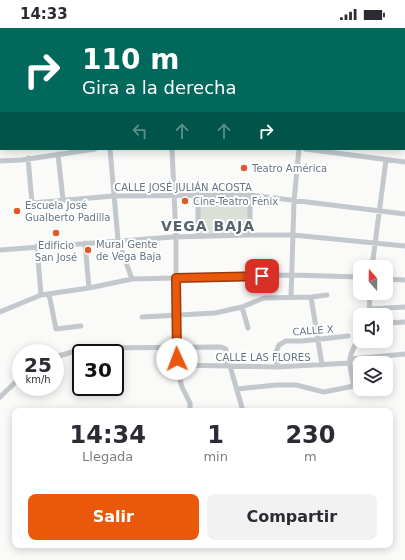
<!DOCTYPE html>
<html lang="es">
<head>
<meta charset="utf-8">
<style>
  :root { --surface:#fff; --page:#f2f2f3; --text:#2b2b33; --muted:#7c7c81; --accent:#ea580c }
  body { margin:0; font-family:"DejaVu Sans",sans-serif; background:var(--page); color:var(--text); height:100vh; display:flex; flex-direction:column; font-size:15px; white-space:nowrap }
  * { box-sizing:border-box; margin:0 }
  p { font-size:13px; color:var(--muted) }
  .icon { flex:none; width:22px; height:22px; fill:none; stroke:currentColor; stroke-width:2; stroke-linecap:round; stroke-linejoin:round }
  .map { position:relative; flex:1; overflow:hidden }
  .side { position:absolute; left:12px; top:380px; width:381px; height:140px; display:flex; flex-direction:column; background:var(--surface); border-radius:8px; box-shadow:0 2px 10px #0003 }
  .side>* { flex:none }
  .guide { position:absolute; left:0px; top:0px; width:405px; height:122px; box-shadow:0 2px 10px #0003; background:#00695c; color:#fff; overflow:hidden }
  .needle { width:26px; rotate:340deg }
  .controls { position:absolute; left:353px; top:232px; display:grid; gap:8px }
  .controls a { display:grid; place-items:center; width:40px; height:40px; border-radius:8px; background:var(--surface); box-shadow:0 2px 10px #0003; font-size:20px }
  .speed { position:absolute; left:12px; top:316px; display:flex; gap:8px; font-size:20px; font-weight:700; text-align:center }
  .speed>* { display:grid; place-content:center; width:52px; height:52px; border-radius:50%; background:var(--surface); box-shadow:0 2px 10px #0003; line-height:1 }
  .speed small { font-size:10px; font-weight:400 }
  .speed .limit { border:2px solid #111; border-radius:6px; background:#fff; color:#111 }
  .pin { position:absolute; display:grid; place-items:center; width:34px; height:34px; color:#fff; margin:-17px; border-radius:8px; box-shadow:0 2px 6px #0006 }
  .me { position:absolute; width:44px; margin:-22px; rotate:358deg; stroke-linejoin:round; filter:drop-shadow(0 0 3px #0008) }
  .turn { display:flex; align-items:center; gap:14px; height:84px; padding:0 16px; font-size:18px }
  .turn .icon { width:52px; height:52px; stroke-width:2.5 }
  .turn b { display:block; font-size:28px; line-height:34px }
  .lanes { display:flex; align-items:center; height:38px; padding:0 16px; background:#0003; justify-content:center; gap:20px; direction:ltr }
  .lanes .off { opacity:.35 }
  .eta { display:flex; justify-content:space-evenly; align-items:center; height:68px; text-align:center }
  .eta b { font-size:24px; font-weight:700; line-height:28px }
  .primary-button { display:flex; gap:8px; margin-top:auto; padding:8px 16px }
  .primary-button a { flex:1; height:46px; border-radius:8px; background:var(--accent); color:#fff; font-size:16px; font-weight:700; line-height:46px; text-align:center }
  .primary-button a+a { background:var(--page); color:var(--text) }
  .status { display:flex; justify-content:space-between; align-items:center; height:28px; padding:0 20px; background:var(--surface); direction:ltr }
  .status svg { height:11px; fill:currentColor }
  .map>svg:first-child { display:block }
  .green { fill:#dadfd7 }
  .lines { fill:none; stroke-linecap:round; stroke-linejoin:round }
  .major-casing { stroke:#b5babe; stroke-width:8 }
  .minor { stroke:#c3c8cc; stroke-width:5 }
  .major { stroke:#fff; stroke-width:6 }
  .route-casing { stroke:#983908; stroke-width:10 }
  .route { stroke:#ea580c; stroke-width:7 }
  .poi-dot { fill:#e4572e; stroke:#fff; stroke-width:1.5 }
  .labels { text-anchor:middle; stroke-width:4; stroke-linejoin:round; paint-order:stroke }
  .poi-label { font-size:10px; fill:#657683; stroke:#fff; text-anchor:start }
  .street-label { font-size:10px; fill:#657683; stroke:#fff }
  .district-label { font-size:14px; font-weight:bold; letter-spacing:1px; fill:#57646e; stroke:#fff }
</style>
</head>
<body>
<div class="status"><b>14:33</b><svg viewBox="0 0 49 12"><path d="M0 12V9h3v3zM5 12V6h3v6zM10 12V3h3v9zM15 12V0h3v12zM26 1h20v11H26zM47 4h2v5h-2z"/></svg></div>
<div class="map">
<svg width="405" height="532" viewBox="0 0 405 532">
  <rect width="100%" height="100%" fill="#fafaf8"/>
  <path class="green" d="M200 169H249V206H199Z"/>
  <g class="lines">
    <defs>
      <path id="major" d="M324 1 327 0
        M365 1 368 0
        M0 101 1 100
        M0 108H1"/>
    </defs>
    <use href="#major" class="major-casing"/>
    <path class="minor" d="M169 0V1
      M296 1 300 0
      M396 1 399 0
      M0 95H1
      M110 121 118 212 132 251
      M172 121 176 209V337L182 359 190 375V383
      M305 121 405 134
      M58 126 63 172
      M28 130 32 175 113 168 250 167 405 186
      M0 133 22 132 95 121
      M198 166V207
      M250 167V207
      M85 215 89 260
      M37 218 41 267
      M0 222 173 209 250 207H293L405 218
      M372 239 386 132
      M386 251 405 252
      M49 266 56 301 81 298
      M291 269 294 173 299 121
      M311 269 322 337
      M242 279 248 300
      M369 281 405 279
      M0 284 41 267 89 260 132 251 291 247 360 249
      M369 287 370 265
      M142 289 215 285 242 279 264 270 311 269 327 267
      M386 295 405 294
      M55 329 79 322 94 320 221 319 226 321V338
      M351 331 405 326
      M176 337 277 339 350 335
      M230 338 243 383
      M277 339 276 324 279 317 286 313H302L348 308
      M237 361 276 357H296L324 364 354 358C349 334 346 330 360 309
      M0 369 21 349"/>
    <use href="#major" class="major"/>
  </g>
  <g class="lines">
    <defs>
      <path id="route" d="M177 331 176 250 262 248"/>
    </defs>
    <use href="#route" class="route-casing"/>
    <use href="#route" class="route"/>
  </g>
  <g class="poi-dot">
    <circle cx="244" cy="140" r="4"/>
    <circle cx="185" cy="173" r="4"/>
    <circle cx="17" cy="183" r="4"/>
    <circle cx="56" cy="205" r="4"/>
    <circle cx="88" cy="222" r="4"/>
  </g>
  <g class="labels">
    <g class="poi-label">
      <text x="252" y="144">Teatro América</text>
      <text x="193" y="177">Cine-Teatro Fénix</text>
      <text x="25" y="181">Escuela José<tspan x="25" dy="12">Gualberto Padilla</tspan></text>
      <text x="96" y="220">Mural Gente<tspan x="96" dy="12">de Vega Baja</tspan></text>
      <text x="56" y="221" text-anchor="middle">Edificio<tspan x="56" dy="12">San José</tspan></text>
    </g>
    <g class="street-label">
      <text x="183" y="163">CALLE JOSÉ JULIÁN ACOSTA</text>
      <text transform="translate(313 302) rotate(-4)" y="4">CALLE X</text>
      <text x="263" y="333">CALLE LAS FLORES</text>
    </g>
    <g class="district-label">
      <text x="208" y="203">VEGA BAJA</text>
    </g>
  </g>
</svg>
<div class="controls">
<a><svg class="needle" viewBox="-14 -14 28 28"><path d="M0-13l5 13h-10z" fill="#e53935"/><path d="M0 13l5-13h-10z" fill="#7c7c81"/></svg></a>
<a><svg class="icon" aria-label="sound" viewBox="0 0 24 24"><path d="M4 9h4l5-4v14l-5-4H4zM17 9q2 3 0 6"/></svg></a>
<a><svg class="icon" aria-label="layers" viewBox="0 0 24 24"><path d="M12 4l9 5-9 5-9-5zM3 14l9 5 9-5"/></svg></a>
</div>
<div class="speed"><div>25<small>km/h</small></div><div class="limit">30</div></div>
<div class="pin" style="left:262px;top:248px;background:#d93025"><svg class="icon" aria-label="arrive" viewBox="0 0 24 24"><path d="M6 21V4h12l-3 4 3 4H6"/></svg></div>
<svg class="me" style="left:177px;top:331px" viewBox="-20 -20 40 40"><circle r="19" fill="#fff"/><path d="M0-13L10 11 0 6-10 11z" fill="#ea580c"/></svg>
<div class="guide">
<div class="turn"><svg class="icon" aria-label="right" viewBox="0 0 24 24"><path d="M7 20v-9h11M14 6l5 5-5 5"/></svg><div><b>110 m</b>Gira a la derecha</div></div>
<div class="lanes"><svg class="icon off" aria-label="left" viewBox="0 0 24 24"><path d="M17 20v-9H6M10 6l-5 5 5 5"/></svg><svg class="icon off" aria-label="ahead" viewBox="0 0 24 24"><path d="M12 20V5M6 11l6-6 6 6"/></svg><svg class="icon off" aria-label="ahead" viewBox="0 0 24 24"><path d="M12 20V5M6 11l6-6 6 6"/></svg><svg class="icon" aria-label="right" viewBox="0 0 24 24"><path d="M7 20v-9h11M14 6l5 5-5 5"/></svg></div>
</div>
<section class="side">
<div class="eta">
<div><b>14:34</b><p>Llegada</p></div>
<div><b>1</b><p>min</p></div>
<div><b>230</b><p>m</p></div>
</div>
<div class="primary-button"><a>Salir</a><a>Compartir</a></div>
</section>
</div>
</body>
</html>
